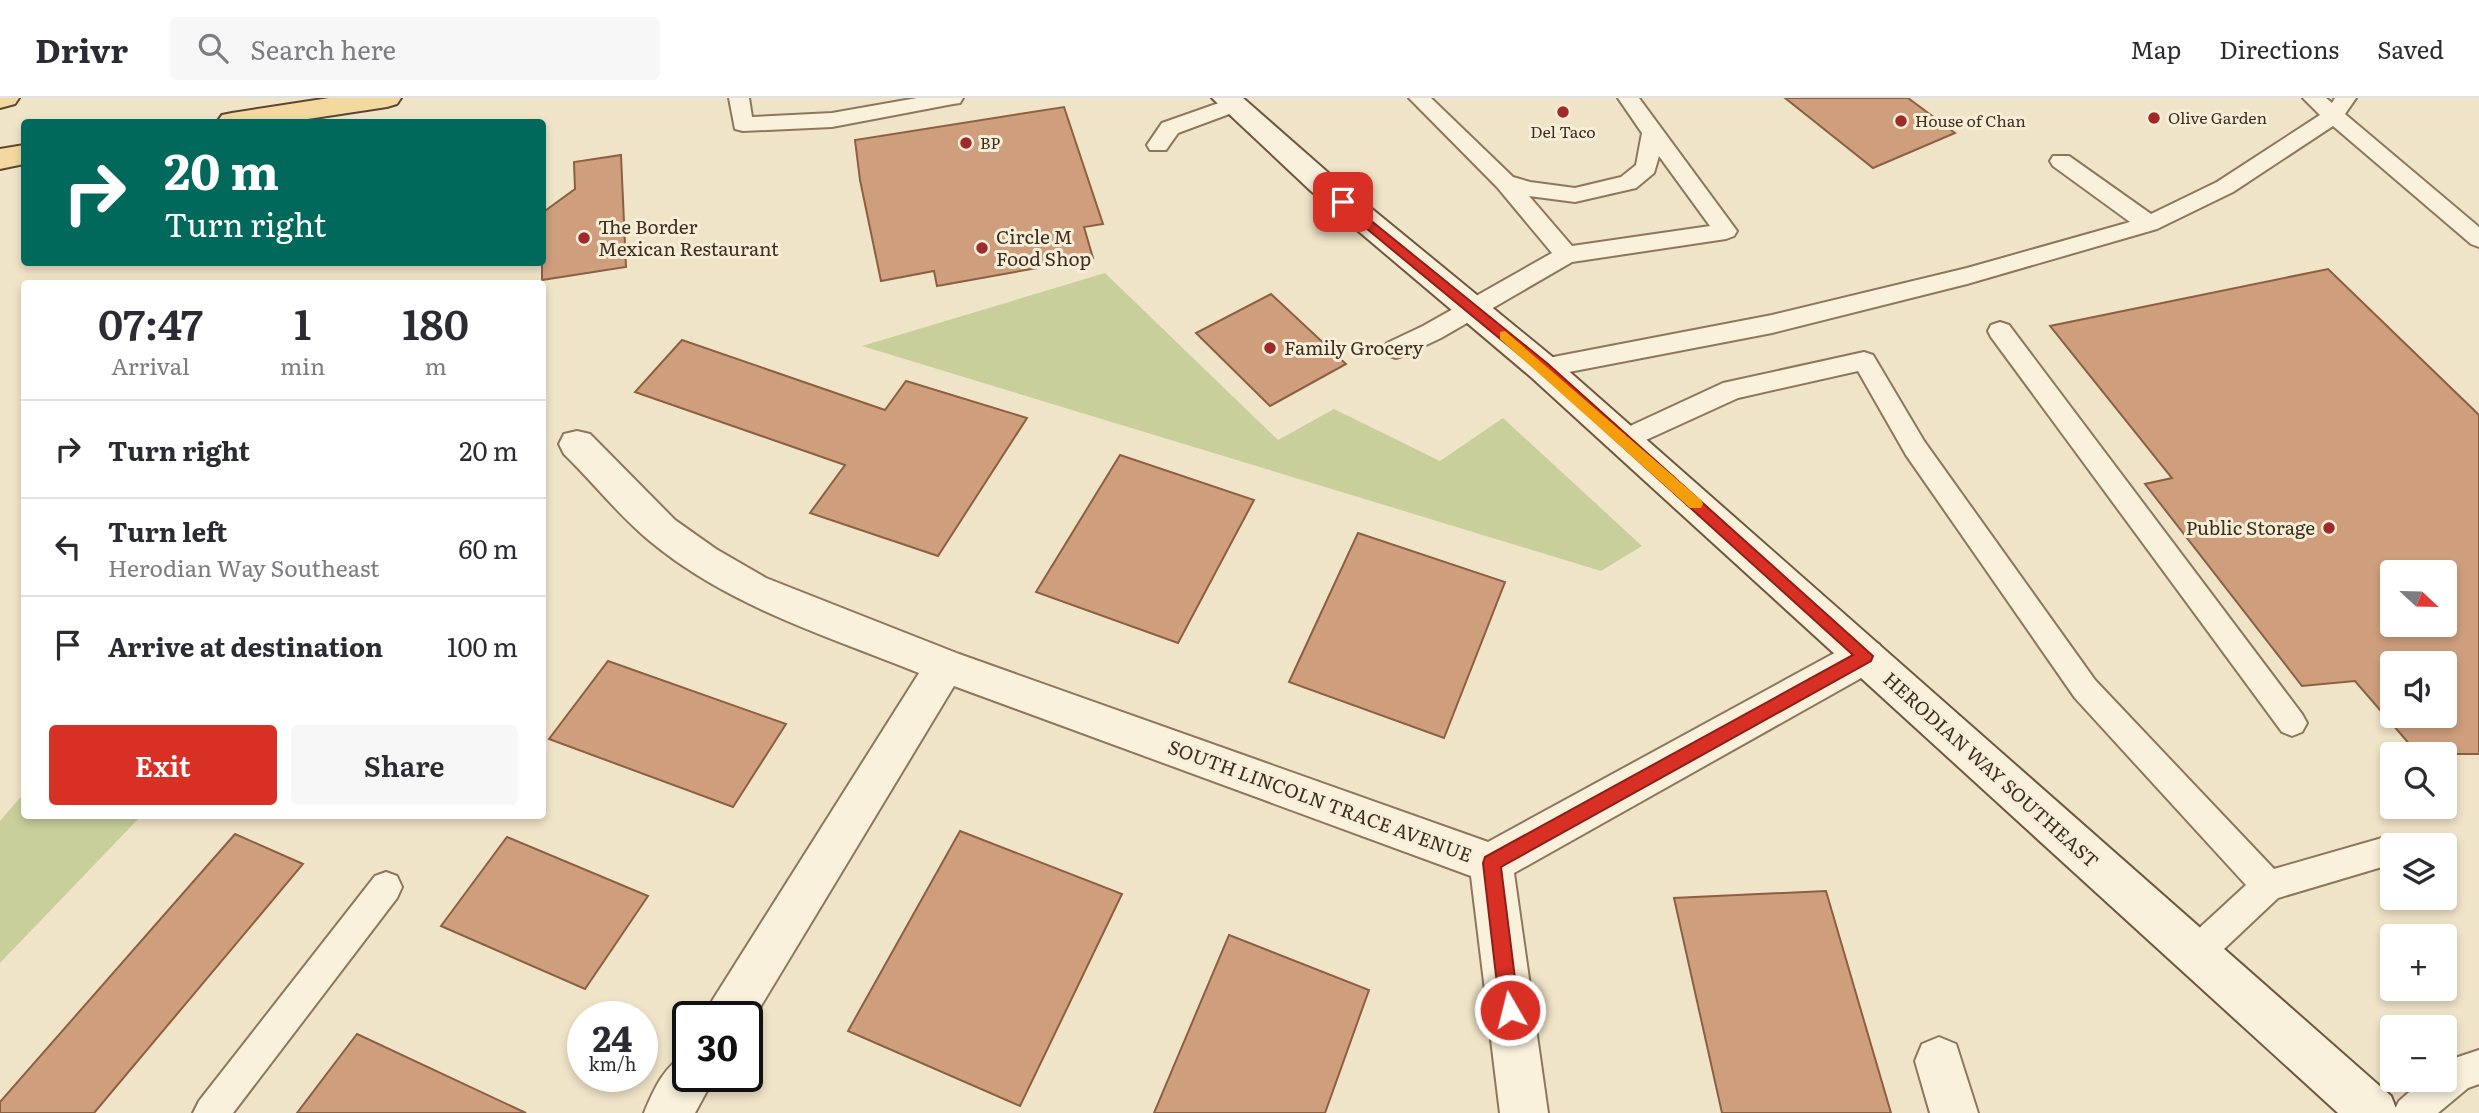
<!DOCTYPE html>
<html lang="en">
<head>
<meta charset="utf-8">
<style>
  :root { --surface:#fff; --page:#f7f7f7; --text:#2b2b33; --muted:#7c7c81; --line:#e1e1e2; --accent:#d93025 }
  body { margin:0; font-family:Literata,serif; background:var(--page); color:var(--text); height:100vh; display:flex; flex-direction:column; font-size:26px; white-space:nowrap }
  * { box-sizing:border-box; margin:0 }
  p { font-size:23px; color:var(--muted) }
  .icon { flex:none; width:38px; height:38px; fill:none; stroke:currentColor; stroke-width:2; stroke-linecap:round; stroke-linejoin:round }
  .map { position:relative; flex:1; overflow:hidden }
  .drawer { position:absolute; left:21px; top:182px; width:525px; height:539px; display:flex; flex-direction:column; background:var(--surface); border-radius:7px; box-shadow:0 4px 10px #0003 }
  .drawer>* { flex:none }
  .hud { position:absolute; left:21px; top:21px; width:525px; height:147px; border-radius:7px; box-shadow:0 4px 10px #0003; background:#00695c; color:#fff; overflow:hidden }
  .needle { width:46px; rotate:112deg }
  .controls { position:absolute; left:2380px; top:462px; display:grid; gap:14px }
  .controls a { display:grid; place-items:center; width:77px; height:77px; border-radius:7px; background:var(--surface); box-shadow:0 4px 10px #0003; font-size:35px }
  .speed { position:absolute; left:567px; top:903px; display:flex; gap:14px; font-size:35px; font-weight:700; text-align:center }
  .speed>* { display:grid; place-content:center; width:91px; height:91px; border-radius:50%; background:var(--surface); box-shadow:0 4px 10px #0003; line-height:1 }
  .speed small { font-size:18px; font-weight:400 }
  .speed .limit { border:4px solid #111; border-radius:10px; background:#fff; color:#111 }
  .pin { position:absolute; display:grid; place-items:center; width:60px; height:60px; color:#fff; margin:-30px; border-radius:14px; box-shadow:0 4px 10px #0006 }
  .me { position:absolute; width:77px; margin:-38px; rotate:352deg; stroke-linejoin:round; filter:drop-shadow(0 0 5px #0008) }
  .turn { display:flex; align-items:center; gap:24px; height:147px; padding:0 28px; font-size:32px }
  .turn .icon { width:91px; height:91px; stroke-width:2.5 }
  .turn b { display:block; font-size:49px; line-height:60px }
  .eta { display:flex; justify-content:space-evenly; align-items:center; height:119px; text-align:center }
  .eta b { font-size:42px; font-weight:600; line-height:49px }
  .primary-button { display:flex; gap:14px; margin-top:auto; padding:14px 28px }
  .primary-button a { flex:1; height:80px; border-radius:7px; background:var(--accent); color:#fff; font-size:28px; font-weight:600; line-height:80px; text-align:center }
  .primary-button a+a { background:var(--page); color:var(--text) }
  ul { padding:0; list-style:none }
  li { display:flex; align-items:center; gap:21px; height:98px; padding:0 28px; border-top:2px solid var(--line) }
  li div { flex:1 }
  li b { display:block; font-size:26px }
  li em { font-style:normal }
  header { display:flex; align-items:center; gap:42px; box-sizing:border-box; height:98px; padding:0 35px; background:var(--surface); border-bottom:2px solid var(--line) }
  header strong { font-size:33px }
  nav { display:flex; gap:38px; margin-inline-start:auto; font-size:24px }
  .search { width:490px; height:63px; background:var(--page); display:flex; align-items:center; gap:18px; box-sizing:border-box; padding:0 24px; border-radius:7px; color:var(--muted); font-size:26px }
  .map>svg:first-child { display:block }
  .green { fill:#c9cf9b }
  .building { fill:#cf9f7d; stroke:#8d5f41; stroke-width:2; fill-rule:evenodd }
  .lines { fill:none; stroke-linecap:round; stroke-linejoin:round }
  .lane-casing { stroke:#8d765c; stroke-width:4 }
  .street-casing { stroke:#8d765c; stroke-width:4 }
  .secondary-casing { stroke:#6f573f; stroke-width:4 }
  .primary-casing { stroke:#5b4430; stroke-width:4 }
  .lane { fill:#faf1dc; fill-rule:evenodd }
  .street { fill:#faf1dc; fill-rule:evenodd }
  .secondary { fill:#faf1dc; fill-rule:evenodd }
  .primary { fill:#f3d9a0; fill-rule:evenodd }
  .route { fill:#d93025; stroke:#8d1f18; stroke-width:2 }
  .slow { fill:#f59e0b }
  .poi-dot { fill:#9e2a2b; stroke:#f7eed8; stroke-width:2.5 }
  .labels { text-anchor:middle; stroke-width:6; stroke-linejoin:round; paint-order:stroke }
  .far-poi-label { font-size:16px; fill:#3d2e20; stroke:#f7eed8; text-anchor:start }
  .poi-label { font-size:19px; fill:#3d2e20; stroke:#f7eed8; text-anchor:start }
  .street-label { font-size:19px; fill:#3d2e20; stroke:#f7eed8 }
</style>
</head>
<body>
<header>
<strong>Drivr</strong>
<div class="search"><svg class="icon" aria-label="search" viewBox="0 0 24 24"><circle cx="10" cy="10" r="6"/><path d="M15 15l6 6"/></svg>Search here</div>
<nav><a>Map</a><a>Directions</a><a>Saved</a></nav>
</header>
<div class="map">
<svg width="2479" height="1015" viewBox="0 0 2479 1015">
  <rect width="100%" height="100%" fill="#f0e4c8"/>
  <path class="green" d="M1105 175 1278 342 1334 311 1440 363 1503 320 1642 448 1601 473 862 248Z
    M24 695V718H141L0 865V723Z"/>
  <path class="building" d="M1785 0H1908L1955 35 1873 70Z
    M1064 9 1103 126 1084 129 1093 160 937 188 934 173 881 183 860 82 855 42Z
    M621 57 626 169 542 182V115L575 91 574 64Z
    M2328 171 2479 317V656H2418L2355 583 2302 588 2145 386 2172 380 2050 228ZM2392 474H2445V527H2392ZM2392 565H2445V618H2392Z
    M1271 196 1346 266 1270 308 1196 235Z
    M682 242 885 312 906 283 1027 320 938 458 810 415 845 367 635 294Z
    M1120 357 1254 402 1178 545 1036 494Z
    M1358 435 1505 484 1444 640 1289 584Z
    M608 563 786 626 733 709 549 641Z
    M960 733 1122 796 1020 1008 848 933Z
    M235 736 303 766 94 1015H0V1004Z
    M507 739 648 798 585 891 441 828Z
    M1826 793 1891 1015H1722L1674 800Z
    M1229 837 1369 892 1325 1015H1154Z
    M357 936 526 1015H297Z"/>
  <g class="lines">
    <defs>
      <path id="lane" d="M729 0H749L752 19 832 15 917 0H963L960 5 953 6 832 29 743 33 735 31Z
        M1233 0 1240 2 1244 7 1240 12 1178 35 1166 52H1150L1147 47 1162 25Z
        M1409 0H1431L1513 79 1530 84 1575 90 1621 79 1636 67 1642 35 1618 0H1639L1737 133 1734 138 1726 141 1572 164 1441 240 1405 257 1396 260 1387 257 1384 251 1387 245 1423 228 1552 155 1497 89ZM1659 58 1710 128 1572 148 1529 98 1575 104 1636 90 1654 75Z
        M2303 0H2326L2332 5 2335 0H2356L2345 16 2479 129V149L2471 146 2333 28 2233 94 2157 131 1967 186 1772 235 1543 279 1534 276 1531 270 1534 264 1543 261 1772 217 1967 170 2130 124 2053 68 2050 63 2053 58H2069L2151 116 2217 84 2320 17Z
        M2000 224 2009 227 2302 616 2307 625 2302 634 2292 638 2282 634 1991 239 1988 233 1991 227Z
        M1864 254 1873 257 1924 343 2095 582 2274 771 2389 738 2400 743 2402 747H2392V766L2278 800 2207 867 2195 872 2183 867 2179 856 2183 845 2246 787 2075 600 1906 357 1858 273 1738 300 1624 352 1615 349 1611 342 1615 335 1723 285Z
        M386 774 397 778 402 789 397 800 233 1015H193L199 1003 375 778Z
        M2479 952V986L2468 990 2438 1015H2393L2399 1003 2423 982H2445L2446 963Z"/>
      <path id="street" d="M577 333 590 336 675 422 716 451 766 480 959 556 1488 744 1851 546 1865 541 1879 546 1885 558 1879 570 1514 775 1548 1015H1500L1471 778 954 588 747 931V919H705L712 903 919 575C827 538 728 508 651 444 619 418 593 384 564 356L559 346 564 336Z
        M1939 939 1956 946 1978 1015H1930L1915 963 1922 946Z
        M688 956V978H715L695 1015H644C653 993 665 965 688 956Z"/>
      <path id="secondary" d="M1212 0H1243L1333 79 1555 261 2391 998 2398 1015H2338L1531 279 1311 93Z"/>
      <path id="primary" d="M0 0H19L15 6 0 10Z
        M329 0H401L397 6 387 9 288 24H217L222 17 232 15Z
        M24 47V66L0 71V51Z"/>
    </defs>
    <use href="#lane" class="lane-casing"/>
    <use href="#street" class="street-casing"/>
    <use href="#secondary" class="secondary-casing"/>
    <use href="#primary" class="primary-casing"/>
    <use href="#lane" class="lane"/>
    <use href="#street" class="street"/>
    <use href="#secondary" class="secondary"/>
    <use href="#primary" class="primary"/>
  </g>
  <path class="route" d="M1343 100 1548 266 1873 558 1871 563 1501 769 1519 912 1517 919 1510 922 1503 919 1500 912 1483 765 1485 759 1853 557 1539 273 1338 107 1337 104Z"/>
  <path class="slow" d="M1505 233 1701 402 1703 406 1701 410H1690L1500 241V234Z"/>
  <g class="poi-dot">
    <circle cx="1563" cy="14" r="7"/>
    <circle cx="2154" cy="20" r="7"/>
    <circle cx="1901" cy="23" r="7"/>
    <circle cx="966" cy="45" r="7"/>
    <circle cx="584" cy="140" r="7"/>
    <circle cx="982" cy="150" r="7"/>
    <circle cx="1270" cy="250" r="7"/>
    <circle cx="2329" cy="430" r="7"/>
  </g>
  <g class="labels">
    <g class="far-poi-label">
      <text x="2168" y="26">Olive Garden</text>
      <text x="1915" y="29">House of Chan</text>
      <text x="1563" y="40" text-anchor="middle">Del Taco</text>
      <text x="980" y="51">BP</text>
    </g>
    <g class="poi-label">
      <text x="598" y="136">The Border<tspan x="598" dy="22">Mexican Restaurant</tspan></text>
      <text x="996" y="146">Circle M<tspan x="996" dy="22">Food Shop</tspan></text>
      <text x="1284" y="257">Family Grocery</text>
      <text x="2315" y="437" text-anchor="end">Public Storage</text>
    </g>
    <g class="street-label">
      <text transform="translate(1991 672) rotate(42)" y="7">HERODIAN WAY SOUTHEAST</text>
      <text transform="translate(1320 703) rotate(20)" y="7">SOUTH LINCOLN TRACE AVENUE</text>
    </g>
  </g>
</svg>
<div class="controls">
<a><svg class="needle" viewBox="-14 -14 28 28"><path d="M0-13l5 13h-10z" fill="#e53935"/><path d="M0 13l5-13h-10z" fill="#7c7c81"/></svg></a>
<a><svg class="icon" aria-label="sound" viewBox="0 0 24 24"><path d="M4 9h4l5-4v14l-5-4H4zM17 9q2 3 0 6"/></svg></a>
<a><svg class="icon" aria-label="search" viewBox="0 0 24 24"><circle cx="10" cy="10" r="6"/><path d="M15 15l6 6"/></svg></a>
<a><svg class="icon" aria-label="layers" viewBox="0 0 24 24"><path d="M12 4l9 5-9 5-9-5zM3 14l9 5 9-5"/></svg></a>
<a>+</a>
<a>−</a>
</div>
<div class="speed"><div>24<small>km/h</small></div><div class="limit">30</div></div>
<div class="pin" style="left:1343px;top:104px;background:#d93025"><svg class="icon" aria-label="arrive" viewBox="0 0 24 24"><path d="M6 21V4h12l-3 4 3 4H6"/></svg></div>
<svg class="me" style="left:1510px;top:912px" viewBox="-20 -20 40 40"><circle r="17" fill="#d93025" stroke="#fff" stroke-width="3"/><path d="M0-11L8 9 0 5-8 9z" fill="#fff"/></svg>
<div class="hud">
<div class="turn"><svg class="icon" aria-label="right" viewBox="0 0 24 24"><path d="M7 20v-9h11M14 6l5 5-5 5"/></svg><div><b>20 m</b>Turn right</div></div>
</div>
<section class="drawer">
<div class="eta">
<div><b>07:47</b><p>Arrival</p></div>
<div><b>1</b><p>min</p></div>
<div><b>180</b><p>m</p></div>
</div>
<ul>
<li><svg class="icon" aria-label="right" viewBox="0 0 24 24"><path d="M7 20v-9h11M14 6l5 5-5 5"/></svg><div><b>Turn right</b></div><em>20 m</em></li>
<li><svg class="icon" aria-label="left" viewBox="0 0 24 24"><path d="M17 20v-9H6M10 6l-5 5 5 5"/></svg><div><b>Turn left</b><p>Herodian Way Southeast</p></div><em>60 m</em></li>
<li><svg class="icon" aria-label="arrive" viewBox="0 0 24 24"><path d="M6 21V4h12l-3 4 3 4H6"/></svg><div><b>Arrive at destination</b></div><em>100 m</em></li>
</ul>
<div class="primary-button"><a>Exit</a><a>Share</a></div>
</section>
</div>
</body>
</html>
